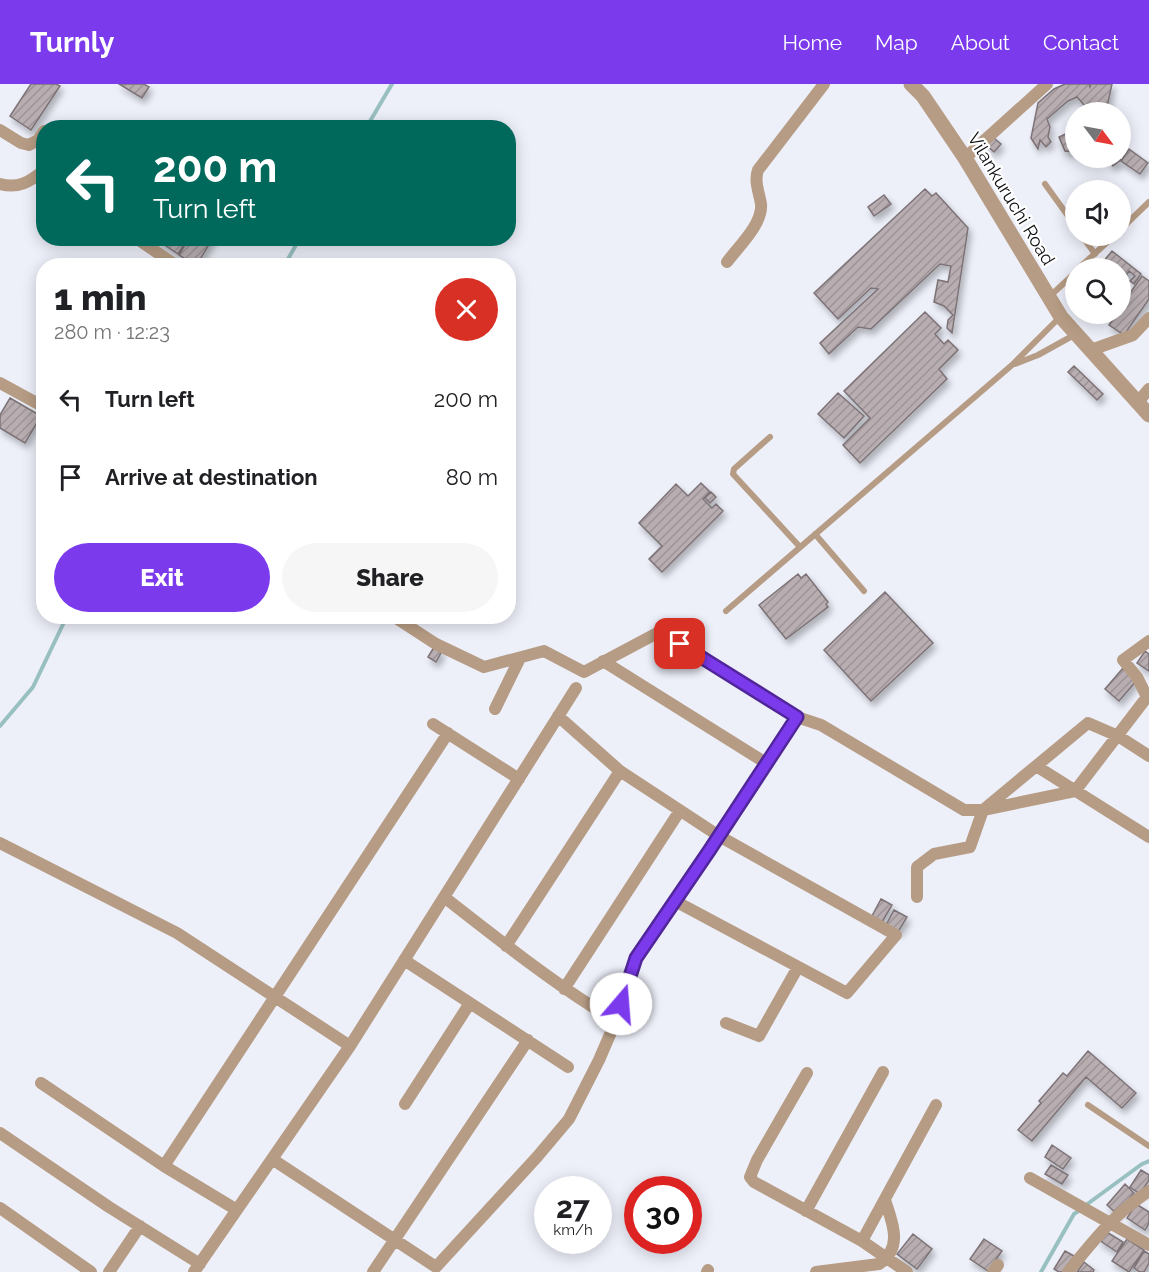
<!DOCTYPE html>
<html lang="en">
<head>
<meta charset="utf-8">
<style>
  :root { --surface:#fff; --page:#f6f6f6; --text:#202124; --muted:#757577; --accent:#7c3aed }
  body { margin:0; font-family:Raleway,sans-serif; background:var(--page); color:var(--text); height:100vh; display:flex; flex-direction:column; font-size:22px; white-space:nowrap }
  * { box-sizing:border-box; margin:0 }
  p { font-size:20px; color:var(--muted) }
  .icon { flex:none; width:33px; height:33px; fill:none; stroke:currentColor; stroke-width:2; stroke-linecap:round; stroke-linejoin:round }
  .map { position:relative; flex:1; overflow:hidden }
  .sheet { position:absolute; left:36px; top:174px; width:480px; height:366px; display:flex; flex-direction:column; background:var(--surface); border-radius:24px; box-shadow:0 3px 15px #0003 }
  .sheet>* { flex:none }
  .hud { position:absolute; left:36px; top:36px; width:480px; height:126px; border-radius:24px; box-shadow:0 3px 15px #0003; background:#00695c; color:#fff; overflow:hidden }
  .needle { width:39px; rotate:122deg }
  .buttons { position:absolute; left:1065px; top:18px; display:grid; gap:12px }
  .buttons a { display:grid; place-items:center; width:66px; height:66px; border-radius:50%; background:var(--surface); box-shadow:0 3px 15px #0003; font-size:30px }
  .speed { position:absolute; left:534px; top:1092px; display:flex; gap:12px; font-size:30px; font-weight:700; text-align:center }
  .speed>* { display:grid; place-content:center; width:78px; height:78px; border-radius:50%; background:var(--surface); box-shadow:0 3px 15px #0003; line-height:1 }
  .speed small { font-size:15px; font-weight:400 }
  .speed .limit { border:9px solid #d22; background:#fff; color:#111 }
  .pin { position:absolute; display:grid; place-items:center; width:51px; height:51px; color:#fff; margin:-26px; border-radius:12px; box-shadow:0 3px 9px #0006 }
  .me { position:absolute; width:66px; margin:-33px; rotate:18deg; stroke-linejoin:round; filter:drop-shadow(0 0 4px #0008) }
  .turn { display:flex; align-items:center; gap:21px; height:126px; padding:0 18px; font-size:27px }
  .turn .icon { width:78px; height:78px; stroke-width:2.5 }
  .turn b { display:block; font-size:42px; line-height:51px }
  .round { display:grid; place-items:center; flex:none; width:63px; height:63px; border-radius:32px; background:var(--page) }
  .overview { display:flex; align-items:center; justify-content:space-between; height:102px; padding:0 18px }
  h1 { font-size:36px; font-weight:800; line-height:45px }
  .action { display:flex; gap:12px; margin-top:auto; padding:12px 18px }
  .action a { flex:1; height:69px; border-radius:36px; background:var(--accent); color:#fff; font-size:24px; font-weight:800; line-height:69px; text-align:center }
  .action a+a { background:var(--page); color:var(--text) }
  ul { padding:0; list-style:none }
  li { display:flex; align-items:center; gap:18px; height:78px; padding:0 18px }
  li div { flex:1 }
  li b { display:block; font-size:22px }
  li em { font-style:normal }
  header { display:flex; align-items:center; gap:36px; box-sizing:border-box; height:84px; padding:0 30px; background:var(--accent); color:#fff }
  header strong { font-size:28px }
  nav { display:flex; gap:33px; margin-inline-start:auto; font-size:21px }
  .map>svg:first-child { display:block }
  .lines { fill:none; stroke-linecap:round; stroke-linejoin:round }
  .stream { stroke:#99c0c1; stroke-width:4 }
  .building { fill:url(#building-hatch); stroke:#7d7377; stroke-width:1.5; filter:url(#shadow) }
  .service { stroke:#b69c84; stroke-width:6 }
  .minor { stroke:#b69c84; stroke-width:12 }
  .tertiary { stroke:#b69c84; stroke-width:15 }
  .route-casing { stroke:#51269a; stroke-width:15 }
  .route { stroke:#7c3aed; stroke-width:10 }
  .labels { text-anchor:middle; stroke-width:4.5; stroke-linejoin:round; paint-order:stroke }
  .street-label { font-size:18px; fill:#0d0e11; stroke:#fff }
</style>
</head>
<body>
<header>
<strong>Turnly</strong>
<nav><a>Home</a><a>Map</a><a>About</a><a>Contact</a></nav>
</header>
<div class="map">
<svg width="1149" height="1188" viewBox="0 0 1149 1188">
  <defs>
    <pattern id="building-hatch" width="6" height="6" patternUnits="userSpaceOnUse" patternTransform="scale(1.5)"><rect width="6" height="6" fill="#b8aeb2"/><path d="M-1 1l2-2M0 6l6-6M5 7l2-2" fill="none" stroke="#9d9498"/></pattern>
    <filter id="shadow"><feDropShadow dx="3" dy="5" stdDeviation="3" flood-color="#0004"/></filter>
  </defs>
  <rect width="100%" height="100%" fill="#edeff9"/>
  <g class="lines">
    <path class="stream" d="M366 44 392 0
      M284 182 300 154
      M0 642 33 603 67 532
      M1086 1121 1142 1080 1149 1077
      M1041 1188 1074 1130 1080 1126"/>
  </g>
  <path class="building" d="M31 0H56L60 2 31 46 10 32Z
    M119 0H144L149 3 142 14Z
    M1065 0H1089L1090 3 1091 0H1112L1106 28H1089L1090 23 1085 22 1077 13 1068 17 1047 35 1050 43 1048 53 1051 58 1046 63 1040 56 1038 65 1031 54 1038 19 1054 5Z
    M1076 45V66L1073 68 1065 67 1059 53Z
    M993 53 1001 60 994 68 986 61Z
    M1129 65 1148 79 1140 90 1121 77Z
    M1107 74H1119L1121 76 1113 82Z
    M925 105 932 112 936 109 968 144 952 249 947 244 948 236 953 231 944 222 934 218 938 196 948 198 951 182 940 180 871 245 858 243 829 270 820 259 878 205 871 204 838 235 814 209Z
    M884 111 891 120 874 132 868 123Z
    M154 154H188L178 170Z
    M189 154H213L196 182 179 171Z
    M1112 167 1141 190 1134 200 1130 197 1135 192 1129 187 1125 193 1120 190V184H1098Z
    M1142 192 1149 197V215L1124 251 1109 241 1116 230H1120V223Z
    M925 228 941 244 935 250 944 260 948 256 958 266 939 285 947 295 860 379 843 361 870 334 844 307Z
    M1074 282 1103 310 1097 316 1068 288Z
    M838 309 864 332 844 354 818 330Z
    M10 314 41 332 25 359 0 344V331Z
    M701 399 710 408 703 415 712 424 716 420 723 427 662 488 649 475 662 462 639 439 676 400 688 412Z
    M711 408 716 413 710 419 705 414Z
    M798 490 801 494 806 490 828 518 826 520 828 523 786 555 759 521Z
    M885 508 933 559 871 617 824 566Z
    M434 563 442 567 436 578 428 573Z
    M1145 567 1149 570V587L1137 579Z
    M1123 584 1137 596 1119 617 1105 605Z
    M881 815 892 821 882 838 872 832Z
    M894 826 907 833 898 848 886 841Z
    M1088 967 1136 1009 1122 1024 1086 993 1032 1057 1018 1046 1041 1019 1039 1017 1063 989 1067 992Z
    M1052 1061 1071 1074 1063 1085 1045 1073Z
    M1051 1081 1068 1091 1062 1100 1045 1090Z
    M1141 1086 1149 1091V1096L1140 1110 1130 1103Z
    M1125 1100 1134 1109 1117 1130 1107 1121Z
    M1136 1120 1149 1128V1139L1145 1146 1127 1134Z
    M1105 1147 1123 1158 1117 1168 1099 1156Z
    M913 1150 932 1165 917 1185 897 1170Z
    M984 1155 1002 1167 988 1187 970 1175Z
    M1127 1155 1144 1166 1129 1188 1112 1177Z
    M1065 1167 1074 1172 1063 1188H1059L1054 1185Z
    M1144 1167 1149 1170V1179L1144 1188H1140L1134 1184Z
    M1084 1178 1094 1186 1093 1188H1077Z"/>
  <g class="lines">
    <path class="service" d="M1045 100 1076 143
      M1120 146 1149 118
      M1082 152 1095 170
      M1079 184 1114 152
      M1049 213 1076 188
      M1015 280 1038 271 1076 250
      M770 353 734 385 733 390 800 463
      M815 450 864 507
      M726 527 1012 281 1060 233
      M1088 1021 1149 1062"/>
    <path class="minor" d="M0 46 21 59 29 61 38 56 44 47
      M965 74 1047 0
      M0 100C18 105 30 98 44 86
      M136 154 177 182
      M727 178C738 163 763 140 761 120 759 108 754 97 758 86L824 0
      M1091 266 1133 251 1149 234
      M0 299 44 323
      M1137 319 1149 305
      M393 532 436 560 484 583 544 567 584 588 661 547 797 633 821 641 964 726H983L1075 707 1147 613 1137 593 1123 576 1149 557
      M603 577 766 679
      M495 625 520 574
      M433 640 519 695
      M1036 682 1149 753
      M0 759 177 849 350 962
      M444 813C494 852 543 891 596 925
      M917 813V783L934 770 970 763 983 726 1088 639 1118 652 1149 672
      M675 817 847 909 896 851 719 752 797 633
      M506 862 620 687
      M404 876 568 983
      M564 905 679 728
      M726 939 759 952 798 883
      M807 989 757 1076 750 1093 754 1098 862 1157 907 1188
      M41 999 164 1082 237 1126
      M405 1020 470 919
      M0 1049 109 1123 200 1180
      M272 1075 436 1183 537 1073 569 1035 599 976 615 939 636 874 719 752 620 687 558 632
      M164 1082 448 649
      M1030 1094 1149 1161
      M0 1124 91 1188
      M806 1127 883 988
      M862 1157 936 1021
      M109 1188 140 1142
      M194 1188 350 962 576 604
      M373 1188 528 956
      M707 1188 708 1186
      M816 1188 879 1180C904 1163 892 1138 885 1116
      M993 1188 998 1181
      M1068 1188C1094 1156 1114 1130 1149 1107"/>
    <path class="tertiary" d="M911 0 923 12 965 74 1061 233 1149 331"/>
  </g>
  <g class="lines">
    <defs>
      <path id="route" d="M621 920 636 874 709 767 797 633 680 560"/>
    </defs>
    <use href="#route" class="route-casing"/>
    <use href="#route" class="route"/>
  </g>
  <g class="labels">
    <g class="street-label">
      <text transform="translate(1011 115) rotate(59)" y="6">Vilankuruchi Road</text>
    </g>
  </g>
</svg>
<div class="buttons">
<a><svg class="needle" viewBox="-14 -14 28 28"><path d="M0-13l5 13h-10z" fill="#e53935"/><path d="M0 13l5-13h-10z" fill="#757577"/></svg></a>
<a><svg class="icon" aria-label="sound" viewBox="0 0 24 24"><path d="M4 9h4l5-4v14l-5-4H4zM17 9q2 3 0 6"/></svg></a>
<a><svg class="icon" aria-label="search" viewBox="0 0 24 24"><circle cx="10" cy="10" r="6"/><path d="M15 15l6 6"/></svg></a>
</div>
<div class="speed"><div>27<small>km/h</small></div><div class="limit">30</div></div>
<div class="pin" style="left:680px;top:560px;background:#d93025"><svg class="icon" aria-label="arrive" viewBox="0 0 24 24"><path d="M6 21V4h12l-3 4 3 4H6"/></svg></div>
<svg class="me" style="left:621px;top:920px" viewBox="-20 -20 40 40"><circle r="19" fill="#fff"/><path d="M0-13L10 11 0 6-10 11z" fill="#7c3aed"/></svg>
<div class="hud">
<div class="turn"><svg class="icon" aria-label="left" viewBox="0 0 24 24"><path d="M17 20v-9H6M10 6l-5 5 5 5"/></svg><div><b>200 m</b>Turn left</div></div>
</div>
<section class="sheet">
<div class="overview"><div><h1>1 min</h1><p>280 m · 12:23</p></div><a class="round" style="background:#d93025;color:#fff"><svg class="icon" aria-label="close" viewBox="0 0 24 24"><path d="M6 6l12 12M18 6L6 18"/></svg></a></div>
<ul>
<li><svg class="icon" aria-label="left" viewBox="0 0 24 24"><path d="M17 20v-9H6M10 6l-5 5 5 5"/></svg><div><b>Turn left</b></div><em>200 m</em></li>
<li><svg class="icon" aria-label="arrive" viewBox="0 0 24 24"><path d="M6 21V4h12l-3 4 3 4H6"/></svg><div><b>Arrive at destination</b></div><em>80 m</em></li>
</ul>
<div class="action"><a>Exit</a><a>Share</a></div>
</section>
</div>
</body>
</html>
